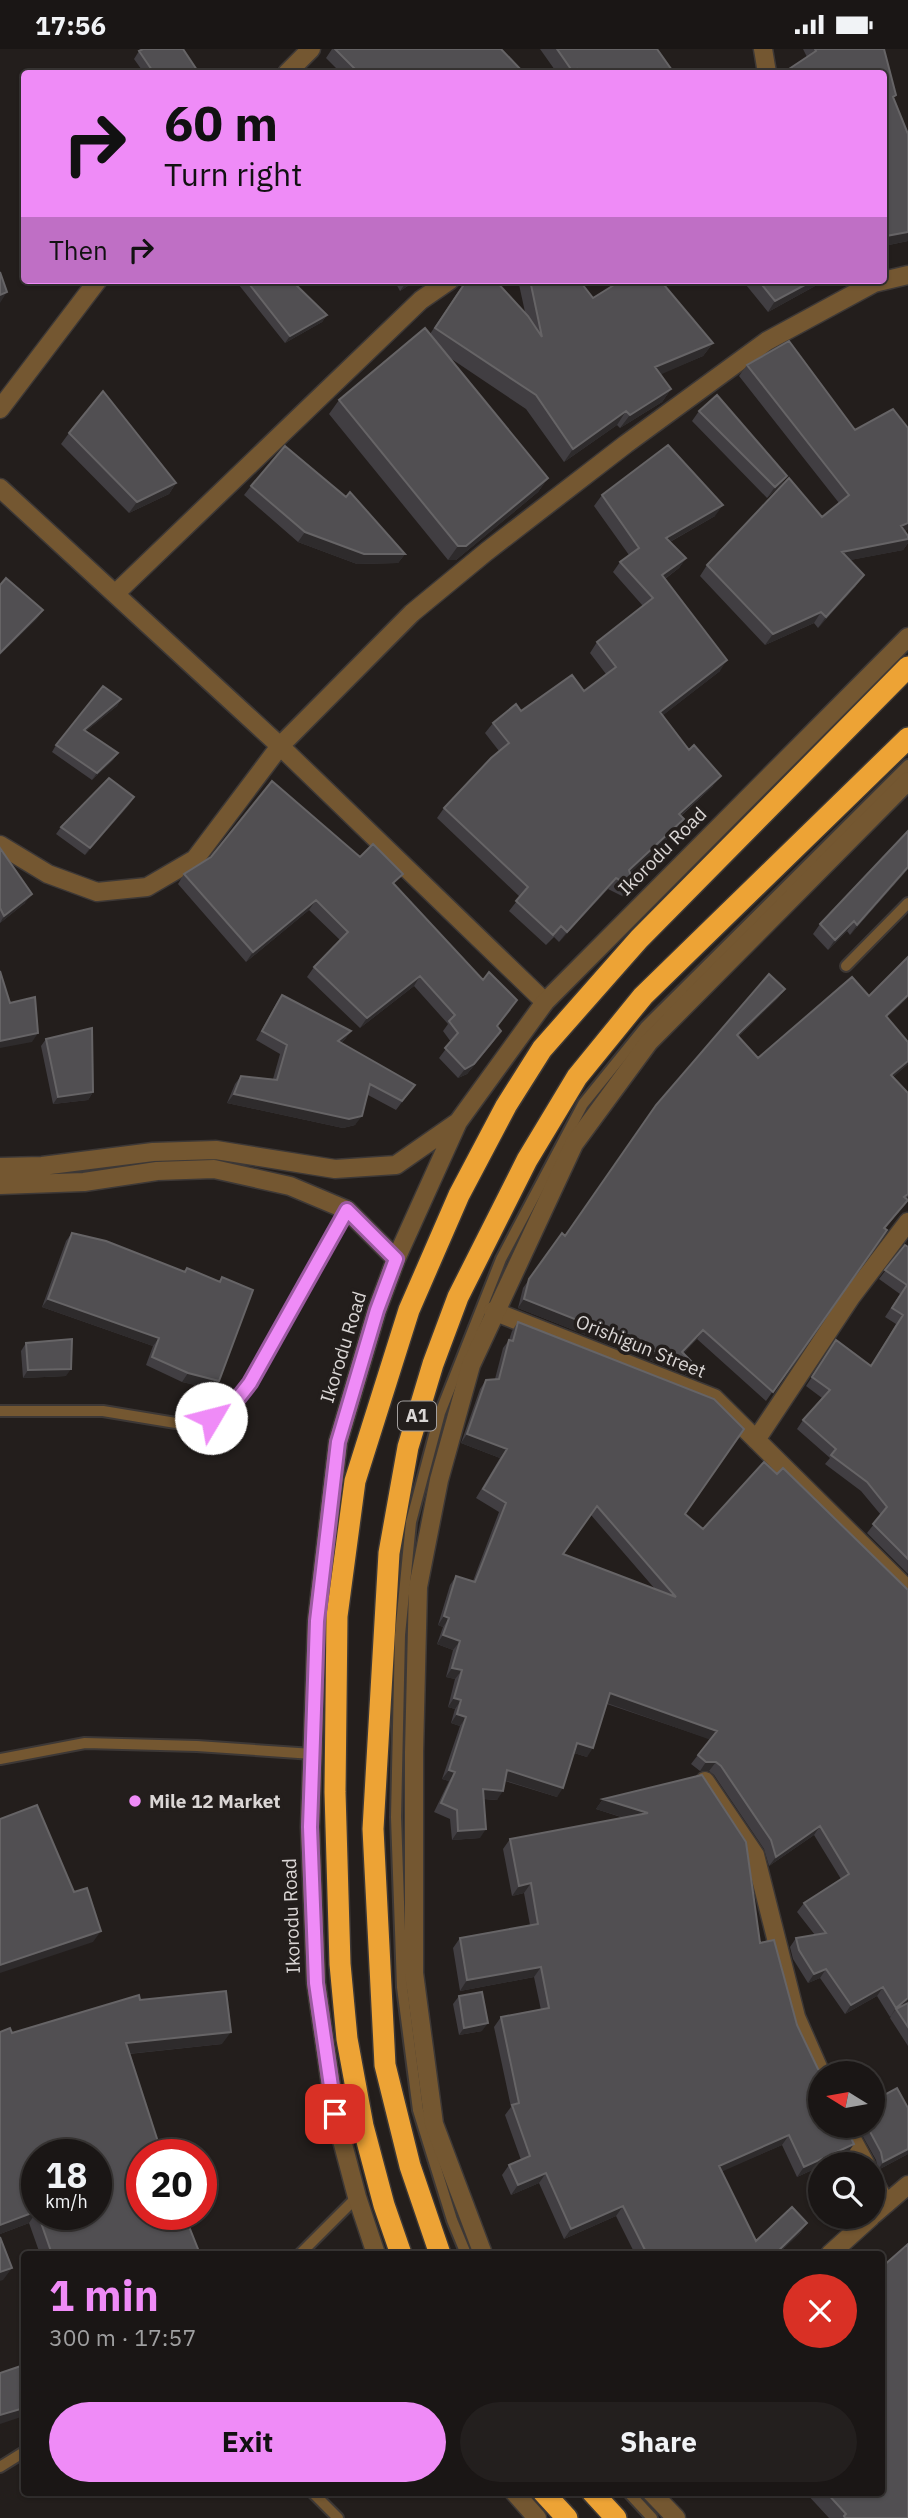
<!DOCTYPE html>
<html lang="en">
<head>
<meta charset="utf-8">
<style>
  :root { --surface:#1a1615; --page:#231f1e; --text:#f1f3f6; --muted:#9f9fa0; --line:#383534; --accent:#ef8bf7 }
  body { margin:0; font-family:"IBM Plex Sans",sans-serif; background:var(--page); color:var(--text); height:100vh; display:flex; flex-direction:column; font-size:26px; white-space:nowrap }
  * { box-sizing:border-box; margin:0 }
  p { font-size:23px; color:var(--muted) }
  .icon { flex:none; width:38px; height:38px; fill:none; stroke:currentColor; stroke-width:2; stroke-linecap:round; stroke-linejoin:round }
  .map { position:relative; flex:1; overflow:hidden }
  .panel { position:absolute; left:21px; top:2202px; width:864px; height:245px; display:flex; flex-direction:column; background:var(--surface); border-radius:7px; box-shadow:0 2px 5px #0004,0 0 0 2px var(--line) }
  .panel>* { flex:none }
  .guide { position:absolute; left:21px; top:21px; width:866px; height:214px; border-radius:7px; box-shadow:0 2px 5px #0004,0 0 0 2px var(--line); background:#ef8bf7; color:#111; overflow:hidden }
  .needle { width:46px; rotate:281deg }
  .fabs { position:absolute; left:808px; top:2012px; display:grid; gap:14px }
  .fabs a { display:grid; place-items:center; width:77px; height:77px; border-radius:50%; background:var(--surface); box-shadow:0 2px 5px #0004,0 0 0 2px var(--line); font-size:35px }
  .speed { position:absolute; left:21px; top:2090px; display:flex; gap:14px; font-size:35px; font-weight:700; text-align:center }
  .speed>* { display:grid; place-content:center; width:91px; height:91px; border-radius:50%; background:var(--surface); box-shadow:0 2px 5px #0004,0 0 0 2px var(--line); line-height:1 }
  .speed small { font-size:18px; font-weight:400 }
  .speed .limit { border:10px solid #d22; background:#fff; color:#111 }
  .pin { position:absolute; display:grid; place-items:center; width:60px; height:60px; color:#fff; margin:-30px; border-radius:14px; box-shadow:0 4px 10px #0006 }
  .me { position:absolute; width:77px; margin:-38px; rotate:53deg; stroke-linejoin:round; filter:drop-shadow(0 0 5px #0008) }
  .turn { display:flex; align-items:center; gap:24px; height:147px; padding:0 28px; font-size:32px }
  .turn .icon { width:91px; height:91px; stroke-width:2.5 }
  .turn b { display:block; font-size:49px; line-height:60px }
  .then { display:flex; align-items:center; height:66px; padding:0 28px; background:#0003; gap:14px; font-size:26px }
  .round { display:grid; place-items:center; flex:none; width:74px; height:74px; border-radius:37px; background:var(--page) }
  .summary { display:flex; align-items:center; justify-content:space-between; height:119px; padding:0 28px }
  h1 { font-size:42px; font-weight:700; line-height:52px; color:var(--accent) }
  .cta { display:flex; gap:14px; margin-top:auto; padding:14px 28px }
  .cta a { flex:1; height:80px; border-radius:42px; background:var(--accent); color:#111; font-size:28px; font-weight:700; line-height:80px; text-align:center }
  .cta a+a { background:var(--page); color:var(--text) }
  .status { display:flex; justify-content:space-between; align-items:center; height:49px; padding:0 35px; background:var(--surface); direction:ltr }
  .status svg { height:19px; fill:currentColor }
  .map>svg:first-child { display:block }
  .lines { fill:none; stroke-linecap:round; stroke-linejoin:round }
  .service-casing { stroke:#3d3836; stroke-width:14 }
  .minor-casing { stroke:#3d3836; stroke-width:21 }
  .tertiary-casing { stroke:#3d3836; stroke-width:21 }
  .motorway-casing { stroke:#3d3836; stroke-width:24 }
  .service { stroke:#745731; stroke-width:10 }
  .minor { stroke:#745731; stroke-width:18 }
  .tertiary { stroke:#745731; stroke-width:18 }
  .motorway { stroke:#eda335; stroke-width:21 }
  .wall { fill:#413e42; fill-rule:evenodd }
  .shaded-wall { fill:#2e2b2c }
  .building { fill:#514f52; stroke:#666466; stroke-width:2; fill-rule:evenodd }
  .route-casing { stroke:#9b5aa1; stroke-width:18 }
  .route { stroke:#ef8bf7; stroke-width:12 }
  .poi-dot { fill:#ef8bf7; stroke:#231e1c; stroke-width:2.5 }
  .labels { text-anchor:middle; stroke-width:7; stroke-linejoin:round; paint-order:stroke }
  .shield { fill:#231e1c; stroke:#a39f9e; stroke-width:2 }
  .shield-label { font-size:18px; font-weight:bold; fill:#dad6d5 }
  .street-label { font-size:19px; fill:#dad6d5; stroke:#231e1c }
  .poi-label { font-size:19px; font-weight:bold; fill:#dad6d5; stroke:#231e1c; text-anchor:start }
</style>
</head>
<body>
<div class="status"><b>17:56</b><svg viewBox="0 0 49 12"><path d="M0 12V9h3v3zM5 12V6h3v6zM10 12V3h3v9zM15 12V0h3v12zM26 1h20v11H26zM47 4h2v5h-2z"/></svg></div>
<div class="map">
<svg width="908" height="2469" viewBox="0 0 908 2469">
  <rect width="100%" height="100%" fill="#231e1c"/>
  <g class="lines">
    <defs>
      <path id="service" d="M846 917 908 854
        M0 1362H103L194 1377 227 1362 250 1334 347 1161
        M0 1710 85 1694 197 1697 313 1705
        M300 2205 357 2148
        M466 2205 452 2171 418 2061 402 1938 396 1768 400 1586 411 1473 440 1364 501 1210 583 1055 646 977 908 716
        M0 2418 24 2403
        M312 2443 338 2469
        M628 2443 652 2469"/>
      <path id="minor" d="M763 0 767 24
        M287 24 311 0
        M0 360 98 231
        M0 439 280 697 545 953
        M116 544 421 251 450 231
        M0 796 48 825 97 843 147 838 195 810 280 697 412 564 486 503 626 395 767 292 874 234 908 226
        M493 1262 714 1349 908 1541
        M756 1391 851 1248 908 1173
        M705 1732 755 1806 796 1968 821 2025
        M845 2077 866 2116
        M873 2131 886 2155
        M873 2166 908 2136
        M830 2205 871 2168"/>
      <path id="tertiary" d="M0 1118 42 1117 153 1103 216 1101 335 1120 396 1116 458 1073
        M0 1136 84 1133 157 1122 214 1120 290 1137 347 1161 396 1210
        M376 2205 357 2148 335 2065 316 1934 310 1778 317 1572 338 1393 377 1261 396 1210 458 1073 545 953 908 588
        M483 2205 434 2075 414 1924V1703L418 1538 439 1431 471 1316 574 1095 649 993 908 732
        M514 2443 537 2469
        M651 2443 676 2469"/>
      <path id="motorway" d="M401 2205 384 2156 363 2077 347 1990 340 1915 335 1743 337 1567 355 1432 409 1261 459 1146 506 1057 542 1000 639 890 908 618
        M440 2205 410 2117 385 2016 373 1780 389 1504 408 1398 433 1315 458 1248 527 1111 577 1028 643 947 908 689
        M543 2443 567 2469
        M592 2443 616 2469"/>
    </defs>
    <use href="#service" class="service-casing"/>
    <use href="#minor" class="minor-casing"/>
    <use href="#tertiary" class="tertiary-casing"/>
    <use href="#motorway" class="motorway-casing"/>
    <use href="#service" class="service"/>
    <use href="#minor" class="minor"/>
    <use href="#tertiary" class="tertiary"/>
    <use href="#motorway" class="motorway"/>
  </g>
  <path class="wall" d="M332 0H501L524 24H341L326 9Z
    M540 0H657L674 24H557Z
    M803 0H884L894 50 908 192 884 197V24L807 8Z
    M139 2 199 24H144L134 10Z
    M235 231H291L327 266 322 273 285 294Z
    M394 231H417L400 242Z
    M466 231 525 263 518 231H579L593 249 713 294 703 307 660 325 671 340 662 353 620 379 617 376 564 413 526 360 450 309 548 429 538 443 456 511H448L329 365 339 351 430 285Z
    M742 231H826L768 263Z
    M747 316 855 381 908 379V480L905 482 908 487V494L903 501 850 511 856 537 818 579 814 574 765 596 700 527 707 516 822 468 839 454 739 327Z
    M699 362 787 427 779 438 767 449 692 372Z
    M69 384 176 434 169 445 129 464 61 395Z
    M251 437 405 505 398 514 357 515 298 493 244 446Z
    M602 446 715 467 670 493 686 509 679 519 665 530 720 622 663 666 713 737 681 767 684 770 677 781 630 824 635 839 628 850 608 840 559 893 554 888 546 896 509 862 520 848 437 769 444 759 499 702 485 684 493 674 521 662 584 642 606 625 590 604 597 593 643 557 613 523 620 513 629 506 594 457Z
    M121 650 117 657 86 682 118 704 113 711 92 731 52 703 56 696Z
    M129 756 85 806 56 785 61 778Z
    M908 782V820L850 886 847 882 828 901 813 885 820 875Z
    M0 799 25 854 0 874Z
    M360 808 395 836 511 961 497 978 494 992 467 1025 458 1029 439 1009 451 993 443 982 448 975 414 937 360 979 307 928 314 918 340 891 309 861 246 913 178 835 184 825Z
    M785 940 778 949 738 988 758 1009 887 969 908 993V1015L893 1028 908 1044V1148L906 1150 908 1151 901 1160 885 1180 887 1181 766 1352 697 1290 684 1304 698 1319 692 1328 518 1259 523 1239 562 1184 565 1187 656 1056Z
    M282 946 351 982 345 990 341 994 415 1036 396 1061 368 1046 355 1076 343 1079 227 1054 235 1035 241 1027 273 1030 280 1005 256 991 276 955Z
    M46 990 93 1043 88 1051 53 1055 41 997Z
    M72 1184 185 1223 187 1219 219 1232 222 1228 213 1340 182 1333 146 1316 153 1297 42 1258 66 1192Z
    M905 1196 908 1198V1525L867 1484 881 1466 861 1442 825 1415 830 1409 797 1380 803 1371 822 1349 806 1337 836 1291 871 1317 896 1275 885 1268 900 1245 879 1230Z
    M518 1273 685 1465 703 1480 777 1425 908 1541V1952L903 1956 908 1954V1997L890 1969 891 1967 890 1968 877 1947 845 1965 820 1929 808 1934 793 1910 790 1898 796 1889 815 1886 797 1863 804 1854 841 1830 814 1786 769 1817 764 1800 714 1726 709 1722H700L691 1715 710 1690 607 1655 587 1708 574 1704 557 1748 505 1732 497 1751 483 1750 480 1789 452 1791 450 1770 434 1763 449 1732 442 1730 460 1677 451 1674 455 1660 448 1658 455 1630 446 1628 453 1601 437 1595 443 1578 438 1576 450 1536 456 1527 473 1532 499 1463 476 1449 500 1409 461 1394 480 1340 486 1331 495 1330 503 1299 509 1291 512 1282ZM591 1466 655 1540 563 1505Z
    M26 1294 66 1327 23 1329 21 1302Z
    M702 1726 746 1793 760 1894 774 1891 797 1976 818 2020 825 2025H821V2077H845L854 2095 847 2105 824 2116H821V2117L797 2128 782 2096 721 2122 756 2192 792 2158 807 2174 800 2184 778 2205H635L616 2167 564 2190 539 2134 511 2146 502 2126 509 2116 521 2111 505 2066 511 2058 494 1978 501 1968 541 1961 534 1928 460 1942 453 1899 460 1889 530 1876 524 1844 512 1847 503 1800 510 1790 624 1769 596 1760 603 1750Z
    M459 1947 482 1982 459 1986 453 1955Z
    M140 1951 222 1995 129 2005 162 2105 200 2205H40L29 2174 0 2185V1983L12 1984ZM37 2105 96 2165H37Z
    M908 2059V2105L878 2121 876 2111 857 2077H873Z
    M805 2443H882L908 2469H829Z"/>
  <path class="shaded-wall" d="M908 183V192L884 197V191L886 187Z
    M408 231H417L400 242Z
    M814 231H826L768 263 775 252Z
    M7 243 0 254V246Z
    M327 266 322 273 285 294 290 287Z
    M713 294 703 307 646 332 655 318Z
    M671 340 662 353 620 379 630 366Z
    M626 362 617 376 564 413 573 400Z
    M787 427 779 438 767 449 775 438Z
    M548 429 538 443 456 511H448L458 497Z
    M176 434 169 445 129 464 137 453Z
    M723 456 715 467 659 499 666 489Z
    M908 474V480L893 488 901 477Z
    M305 483 405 505 398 514 357 515 298 493Z
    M908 490V494L903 501 835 514 842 503Z
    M686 509 679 519 655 537 662 526Z
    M864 526 856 537 818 579 826 568Z
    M43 561 37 570 0 606V604Z
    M821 563 814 574 765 596 773 585Z
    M727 611 720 622 653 674 660 663Z
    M121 650 117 657 80 687 84 681Z
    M118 704 113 711 92 731 97 724Z
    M721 727 713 737 671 775 679 765Z
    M134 748 129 756 85 806 90 799Z
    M684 770 677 781 622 832 629 821Z
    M908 818V820L850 886 857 876Z
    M616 829 608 840 559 893 567 883Z
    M32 845 25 854 0 874 4 867Z
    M316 851 309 861 246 913 253 903Z
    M854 872 847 882 828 901 835 891Z
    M420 927 414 937 360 979 367 969Z
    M785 940 778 949 730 995 737 986Z
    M908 946V949L879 976 886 967Z
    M351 982 345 990 332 1001 338 992Z
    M501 982 467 1025 458 1029 465 1020Z
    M38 984 32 993 0 999V992Z
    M908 1012V1015L885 1035 891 1026Z
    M93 1043 88 1051 53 1055 58 1048Z
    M234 1045 362 1067 355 1076 343 1079 227 1054Z
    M48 1250 159 1289 153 1297 42 1258Z
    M524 1250 682 1303 703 1281 697 1290 677 1311 698 1319 692 1328 518 1259Z
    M71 1320 66 1327 23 1329 28 1321Z
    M188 1324 219 1332 213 1340 182 1333Z
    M467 1385 507 1400 500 1409 461 1394Z
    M444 1567 449 1569 443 1578 438 1576Z
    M443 1586 460 1592 453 1601 437 1595Z
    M452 1619 462 1621 455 1630 446 1628Z
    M610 1644 717 1682 711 1691 604 1653Z
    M454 1649 461 1651 455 1660 448 1658Z
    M457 1665 466 1668 460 1677 451 1674Z
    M577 1694 593 1699 587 1708 571 1703Z
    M706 1713H716L709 1722H700Z
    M449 1721 455 1723 449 1732 442 1730Z
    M507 1721 563 1739 557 1748 501 1730Z
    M483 1740 503 1742 497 1751 476 1749Z
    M603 1750 648 1764 641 1774 596 1760Z
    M820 1777 814 1786 769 1817 776 1808Z
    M486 1780 480 1789 452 1791 458 1782Z
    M531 1834 524 1844 512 1847 519 1837Z
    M101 1882 93 1893 0 1924V1916Z
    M541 1918 534 1928 460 1942 467 1931Z
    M826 1920 820 1929 808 1934 814 1925Z
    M883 1938 877 1947 845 1965 851 1956Z
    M908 1949V1952L897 1962 896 1960 890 1968 896 1959Z
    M488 1974 482 1982 459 1986 464 1979Z
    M231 1983 222 1995 117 2006 126 1994Z
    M789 2086 782 2096 712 2127 719 2117Z
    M854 2095 847 2105 824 2116H821V2117L797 2128 804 2118Z
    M908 2100V2105L878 2121 883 2113Z
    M546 2124 539 2134 511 2146 518 2136Z
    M623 2157 616 2167 564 2190 571 2180Z
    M37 2162 29 2174 0 2185V2176Z
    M807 2174 800 2184 778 2205H775Z
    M12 2219 3 2231 0 2232V2223Z
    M24 2359V2367L0 2375V2366Z"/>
  <path class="building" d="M143 0H183L199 24H154L139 2Z
    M335 0H501L524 24H359Z
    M557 0H657L674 24H580L577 20 573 23Z
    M815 0H884L896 46 893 48 908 85V183L886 187 884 182V24H783L816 2Z
    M0 223 7 243 0 246Z
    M246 231H291L327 266 290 287Z
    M467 231H495L528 267 542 288 530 231H579L593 249 622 231H660L713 294 655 318 671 340 630 366 626 362 573 400 536 346 435 279Z
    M758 231H814L775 252Z
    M425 279 548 429 466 497H458L339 351Z
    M789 292 855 381 893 360 908 379V474L901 477 908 487V490L842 503 864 526 826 568 821 563 773 585 707 516 789 429 822 468 849 446 747 316Z
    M103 342 176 434 137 453 69 384Z
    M717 346 787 427 775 438 699 362Z
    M668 396 723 456 666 489 686 509 662 526 727 611 660 663 689 701 694 696 721 727 679 765 684 770 629 821 635 839 616 829 567 883 561 877 553 886 516 852 528 838 444 759 491 709 509 694 493 674 516 655 521 662 572 626 584 642 616 618 597 593 653 549 620 513 639 499 602 446Z
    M285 397 346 448 350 443 405 505H364L305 483 251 437Z
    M6 529 43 561 0 604V536Z
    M103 637 121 650 84 681 118 704 97 724 56 696Z
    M109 729 134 748 90 799 61 778Z
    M272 732 360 808 373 795 403 825 393 834 483 931 489 923 517 951 497 977 501 982 474 1015 465 1020 445 999 458 984 449 972 455 966 420 927 367 969 314 918 348 883 316 851 253 903 184 825 211 808Z
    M908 782V818L857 876 854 872 835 891 820 875Z
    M0 799 32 845 4 867 0 859Z
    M908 908V946L886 967 908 993V1012L891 1026 908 1044V1145L904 1148 908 1151 884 1179 887 1181 773 1343 703 1281 682 1303 698 1319 524 1250 529 1230 562 1184 565 1187 656 1056 769 925 785 940 737 986 758 1009 852 928 869 947Z
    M0 922 10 954 35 948 38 984 0 992Z
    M282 946 351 982 338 992 415 1036 402 1052 370 1035 362 1067 349 1070 234 1045 241 1027 277 1031 287 996 262 982Z
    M92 979 93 1043 58 1048 46 990Z
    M72 1184 106 1192 185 1223 187 1219 220 1233 222 1228 253 1241 219 1332 188 1324 152 1308 159 1289 48 1250Z
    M905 1196 908 1198V1510L873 1475 887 1458 867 1433 831 1406 836 1400 803 1371 830 1341 812 1328 836 1291 871 1317 903 1266 892 1259 907 1236 885 1221Z
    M518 1273 714 1350 744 1380 685 1465 703 1480 764 1413 777 1425 783 1419 908 1541V1949L896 1959 883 1938 851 1956 826 1920 814 1925 799 1901 796 1889 826 1884 804 1854 849 1825 820 1777 776 1808 771 1791 721 1717 716 1713H706L698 1706 717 1682 610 1644 593 1699 577 1694 563 1739 507 1721 503 1742 483 1740 486 1780 458 1782 457 1761 441 1754 455 1723 449 1721 466 1668 457 1665 461 1651 454 1649 462 1621 452 1619 460 1592 443 1586 449 1569 444 1567 456 1527 475 1533 506 1454 483 1440 507 1400 467 1385 486 1331 499 1330 509 1291 513 1292ZM597 1457 676 1548 563 1505Z
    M72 1290 71 1320 28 1321 26 1294Z
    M702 1726 746 1793 760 1894 774 1891 797 1976 818 2020 825 2025H821V2077H845L854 2095 804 2118 789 2086 719 2117 756 2192 792 2158 807 2174 775 2205H647L623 2157 571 2180 546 2124 518 2136 509 2116 530 2107 512 2056 519 2054 501 1968 549 1959 541 1918 467 1931 460 1889 538 1875 531 1834 519 1837 510 1790 648 1764 603 1750Z
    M37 1756 74 1843 87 1839 101 1882 0 1916V1770Z
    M226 1942 231 1983 126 1994 162 2105H142V2165H184L200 2205H52L38 2165H96V2105H37V2162L0 2176V1983L10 1979 12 1984 139 1946 140 1951Z
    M482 1943 488 1974 464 1979 459 1947Z
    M908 1954V1978L896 1960Z
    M897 2039 908 2059V2100L883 2113 881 2103 867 2077H873V2052Z
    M0 2188 12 2219 0 2223Z
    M908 2195V2469H845L844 2467 846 2465 826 2443H882V2218Z
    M24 2316V2359L0 2366V2324Z"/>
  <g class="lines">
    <defs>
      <path id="route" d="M211 1369 228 1362 250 1334 347 1161 396 1210 377 1261 338 1393 317 1572 310 1778 316 1934 335 2065"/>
    </defs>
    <use href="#route" class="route-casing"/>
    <use href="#route" class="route"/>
  </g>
  <circle class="poi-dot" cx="135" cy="1752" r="7"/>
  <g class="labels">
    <rect class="shield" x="398" y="1352.5" width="38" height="29" rx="5"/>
    <g class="shield-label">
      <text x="417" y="1373">A1</text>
    </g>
    <g class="street-label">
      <text transform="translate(662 802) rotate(-45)" y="7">Ikorodu Road</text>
      <text transform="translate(641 1297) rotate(22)" y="7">Orishigun Street</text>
      <text transform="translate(343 1298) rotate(-73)" y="7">Ikorodu Road</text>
      <text transform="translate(291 1867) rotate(-92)" y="7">Ikorodu Road</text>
    </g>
    <g class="poi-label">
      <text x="149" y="1759">Mile 12 Market</text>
    </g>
  </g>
</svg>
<div class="fabs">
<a><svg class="needle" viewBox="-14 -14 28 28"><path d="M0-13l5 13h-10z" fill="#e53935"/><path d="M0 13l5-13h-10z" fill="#9f9fa0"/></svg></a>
<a><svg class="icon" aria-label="search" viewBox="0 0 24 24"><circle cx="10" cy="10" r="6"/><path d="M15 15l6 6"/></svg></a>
</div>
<div class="speed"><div>18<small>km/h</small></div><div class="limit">20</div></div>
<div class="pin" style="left:335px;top:2065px;background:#d93025"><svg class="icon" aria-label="arrive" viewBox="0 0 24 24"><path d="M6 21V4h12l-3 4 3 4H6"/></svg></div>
<svg class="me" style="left:211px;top:1369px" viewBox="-20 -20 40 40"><circle r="19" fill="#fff"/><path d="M0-13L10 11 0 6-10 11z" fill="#ef8bf7"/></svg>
<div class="guide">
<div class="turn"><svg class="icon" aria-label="right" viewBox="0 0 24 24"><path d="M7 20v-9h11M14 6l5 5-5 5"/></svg><div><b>60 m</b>Turn right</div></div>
<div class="then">Then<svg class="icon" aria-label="right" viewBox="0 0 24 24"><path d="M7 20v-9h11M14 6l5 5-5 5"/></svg></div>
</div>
<section class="panel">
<div class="summary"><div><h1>1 min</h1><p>300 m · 17:57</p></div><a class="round" style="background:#d93025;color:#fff"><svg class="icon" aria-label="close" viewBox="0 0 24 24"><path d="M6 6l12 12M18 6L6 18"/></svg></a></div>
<div class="cta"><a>Exit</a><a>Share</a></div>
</section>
</div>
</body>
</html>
